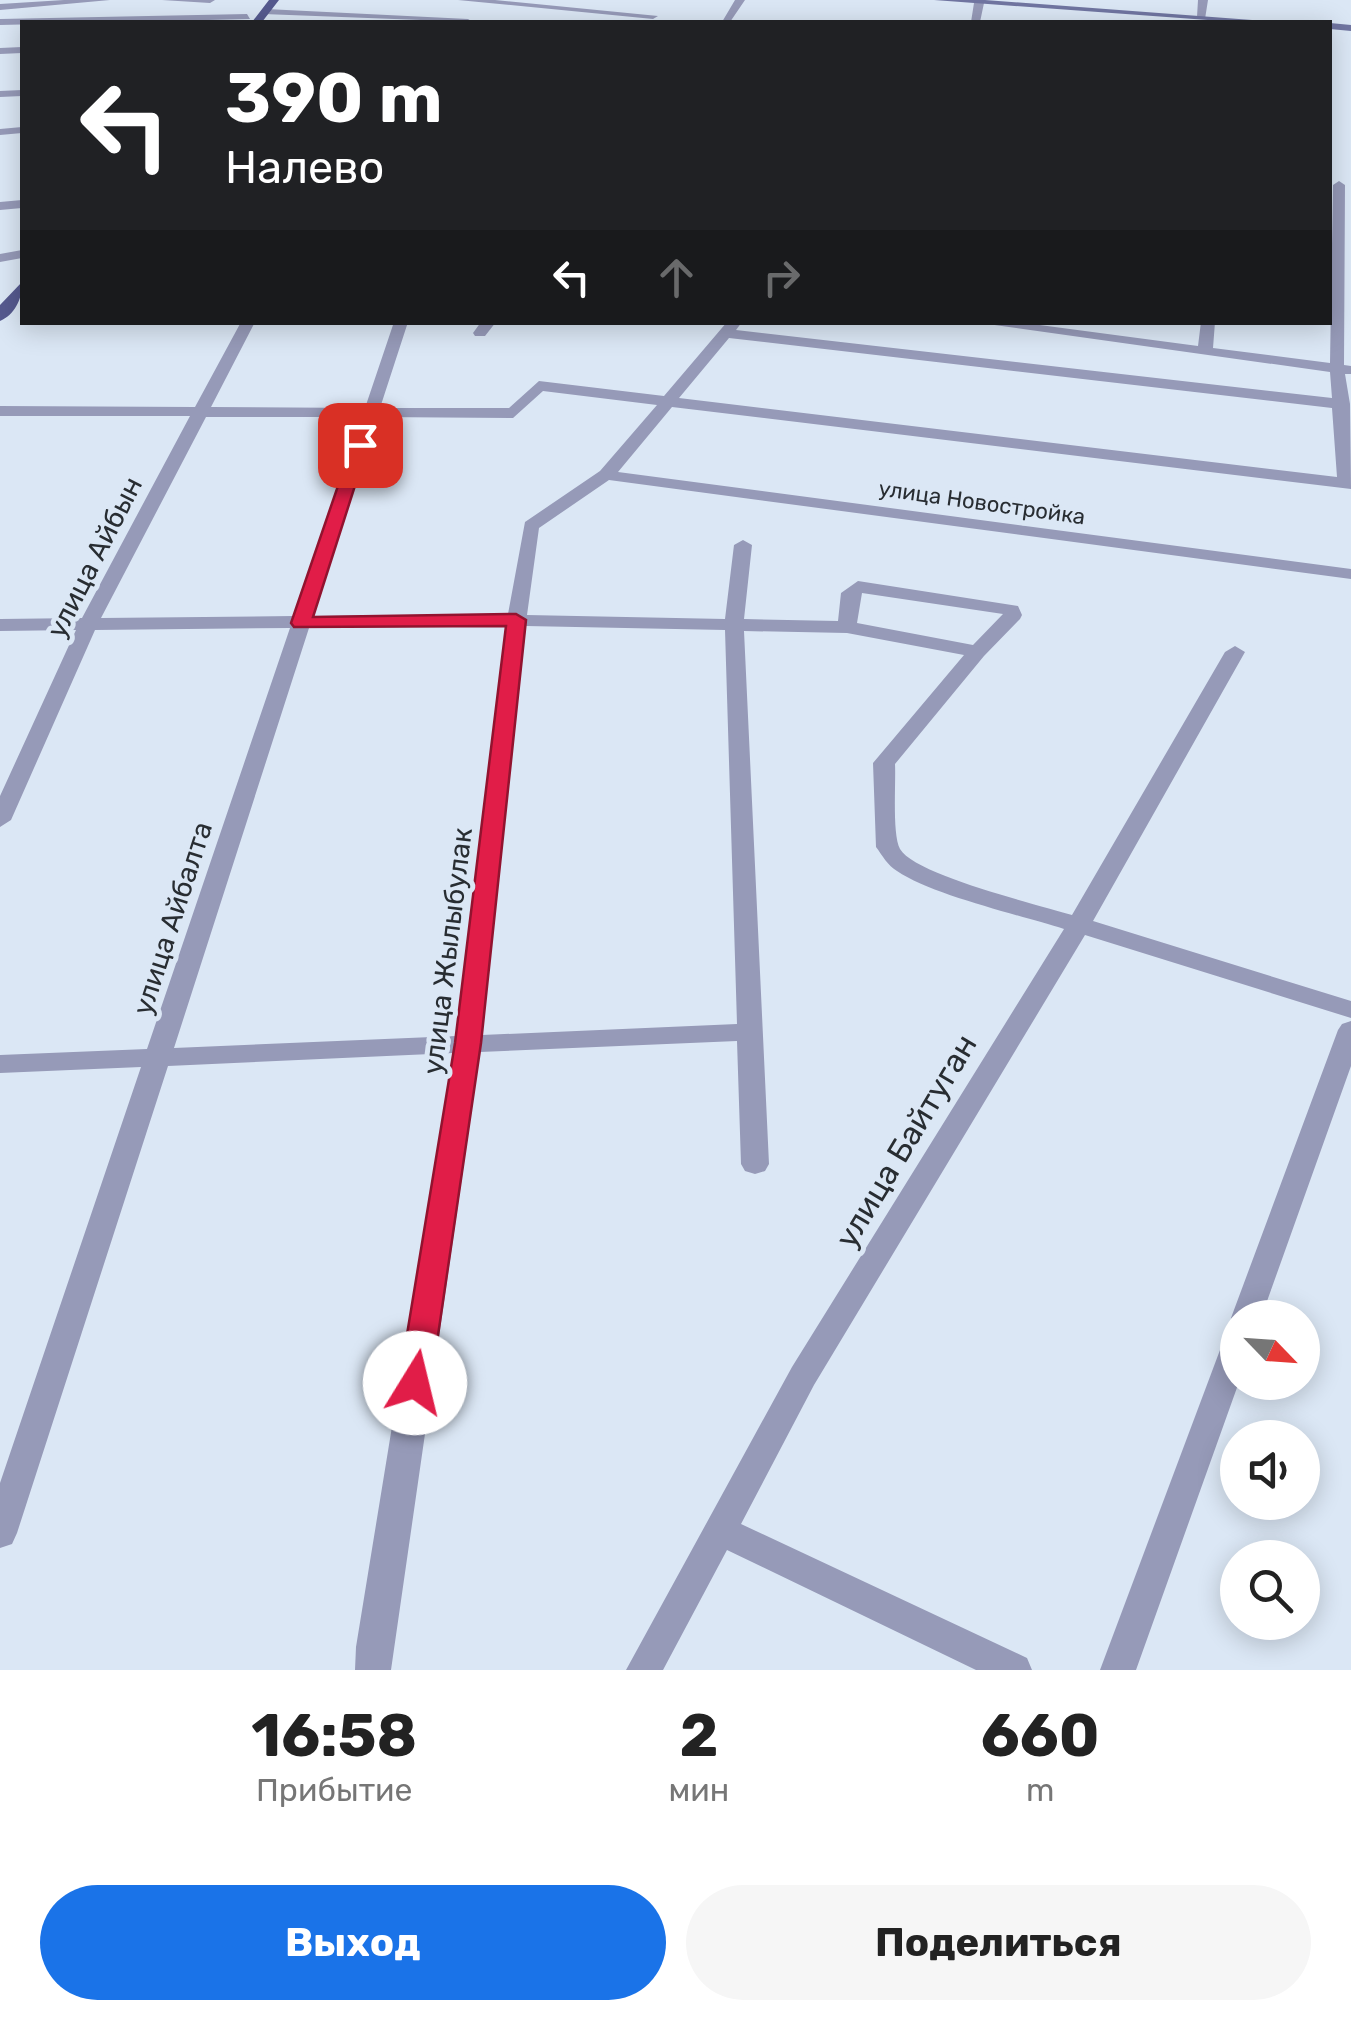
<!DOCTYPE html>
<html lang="ru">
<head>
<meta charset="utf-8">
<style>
  :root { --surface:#fff; --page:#f6f6f6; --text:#222; --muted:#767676; --accent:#1a73e8 }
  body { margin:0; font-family:Rubik,sans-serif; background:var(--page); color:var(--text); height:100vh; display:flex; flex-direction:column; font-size:38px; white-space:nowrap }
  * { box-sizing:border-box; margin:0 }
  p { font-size:32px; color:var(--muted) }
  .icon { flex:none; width:55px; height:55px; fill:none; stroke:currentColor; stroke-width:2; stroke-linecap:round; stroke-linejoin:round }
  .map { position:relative; height:1670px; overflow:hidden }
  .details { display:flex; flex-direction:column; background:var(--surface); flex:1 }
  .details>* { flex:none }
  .top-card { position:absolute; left:20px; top:20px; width:1312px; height:305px; border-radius:0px; box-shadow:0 5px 25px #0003; background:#202124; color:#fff; overflow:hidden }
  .needle { width:65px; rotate:115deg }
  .fabs { position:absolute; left:1220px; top:1300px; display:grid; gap:20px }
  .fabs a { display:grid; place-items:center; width:100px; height:100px; border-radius:50%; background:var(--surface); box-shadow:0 5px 25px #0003; font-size:50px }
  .pin { position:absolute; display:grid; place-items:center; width:85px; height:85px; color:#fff; margin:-42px; border-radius:20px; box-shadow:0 5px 15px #0006 }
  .me { position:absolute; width:110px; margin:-55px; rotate:9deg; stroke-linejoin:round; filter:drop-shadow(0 0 8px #0008) }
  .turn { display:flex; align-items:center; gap:35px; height:210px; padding:0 40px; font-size:45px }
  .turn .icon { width:130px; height:130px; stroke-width:2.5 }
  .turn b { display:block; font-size:70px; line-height:85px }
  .lanes { display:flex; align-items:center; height:95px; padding:0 40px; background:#0003; justify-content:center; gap:50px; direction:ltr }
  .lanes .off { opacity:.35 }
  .eta { display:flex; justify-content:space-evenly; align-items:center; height:170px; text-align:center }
  .eta b { font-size:60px; font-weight:700; line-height:70px }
  .button { display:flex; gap:20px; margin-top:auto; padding:20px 40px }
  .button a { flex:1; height:115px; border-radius:60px; background:var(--accent); color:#fff; font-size:40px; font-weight:700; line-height:115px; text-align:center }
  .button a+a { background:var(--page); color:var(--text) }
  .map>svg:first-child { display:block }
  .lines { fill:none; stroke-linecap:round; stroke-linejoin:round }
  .street { fill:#969ab8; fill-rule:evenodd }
  .secondary { fill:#7075a1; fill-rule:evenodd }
  .primary { fill:#565a8f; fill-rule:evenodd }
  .route { fill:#e11d48; stroke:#92132f; stroke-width:2.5 }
  .labels { text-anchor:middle; stroke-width:10; stroke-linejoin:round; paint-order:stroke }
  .far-street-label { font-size:22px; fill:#282d32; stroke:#dbe7f5 }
  .street-label { font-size:28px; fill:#282d32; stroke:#dbe7f5 }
  .near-street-label { font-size:32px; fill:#282d32; stroke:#dbe7f5 }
</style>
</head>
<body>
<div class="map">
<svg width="1351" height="1670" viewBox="0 0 1351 1670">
  <rect width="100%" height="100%" fill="#dbe7f5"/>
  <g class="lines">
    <path class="street" d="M64 0H110L0 10V4Z
      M162 0H215L210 3Z
      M458 0H495L658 16 653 19Z
      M735 0H745L730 22H722Z
      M979 0 984 3 980 22H971L974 3Z
      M1198 0H1208L1205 19 1197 17Z
      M266 9 468 19 473 22 263 14Z
      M247 14 250 19 0 25V19Z
      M22 47V53L0 54V48Z
      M22 90V96L0 97V91Z
      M22 127V133L0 135V129Z
      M1339 181 1345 185 1344 365 1351 366V374H1345L1350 404 1351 489 672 407 618 472 1351 569V579L609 480 539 528 527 615 725 619 734 545 743 540 752 545 744 619 838 621 841 593 858 581 1018 606 1022 615 1020 619 984 656 895 764C896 783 892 834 900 849 915 875 1039 905 1072 915L1225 652 1235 646 1245 652 1093 921 1351 1001V1018L1085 935 814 1385 741 1524 1027 1658 1032 1670H976L727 1550 663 1670H626L792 1367 1064 929C1020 915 932 895 897 871 888 866 882 855 876 847L873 763 964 655 847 633 744 631 769 1164 765 1171 755 1174 745 1171 741 1164 737 1041 480 1052 391 1670H355L356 1647 453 1053 168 1066 17 1533 12 1544 0 1548V1483L141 1067 0 1073V1055L147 1049 290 628 95 630 11 820 0 827V796L76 630 0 631V619L82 618 190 416H0V406L195 407 241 322H255L211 407 365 408 394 322H408L380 408H509L539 381 664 396 727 322H742L736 330 1332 398 1330 372 973 322H1017L1198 346 1201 322H1215L1213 348 1330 363 1333 185ZM729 338 1332 408 1337 477 679 398ZM543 391 657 405 600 471 525 522 508 614 313 616 377 417 513 418ZM206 417H362L294 616 101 618ZM862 593 1003 614 973 645 857 623ZM507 626 456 1036 174 1048 309 628ZM526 626 725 630 737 1024 482 1035Z
      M22 200V208L0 210V202Z
      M22 250V258L0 262V254Z
      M481 322H496L485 336H475L473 333Z
      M1351 1021V1066L1261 1318H1238L1235 1326 1231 1318 1338 1030 1342 1024Z
      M1238 1330 1239 1382 1136 1670H1100L1223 1342 1227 1333Z"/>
    <path class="secondary" d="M934 0H985L1280 22H1235Z
      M1330 23 1351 25V31L1330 29Z"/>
    <path class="primary" d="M269 0H279L262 22H252Z
      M22 282C23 297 15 315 0 321V305Z"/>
  </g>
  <path class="route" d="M360 440 368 445 313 617 516 614 526 620 481 1043 431 1383 426 1392 415 1396 404 1392 399 1383 455 1043 506 626 294 627 291 623 352 445Z"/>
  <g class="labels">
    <g class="far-street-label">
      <text transform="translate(982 502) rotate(8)" y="8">улица Новостройка</text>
    </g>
    <g class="street-label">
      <text transform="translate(94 557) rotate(-63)" y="10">улица Айбын</text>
      <text transform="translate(172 918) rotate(-72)" y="10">улица Айбалта</text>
      <text transform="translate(447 951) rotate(-83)" y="10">улица Жылыбулак</text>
    </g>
    <g class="near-street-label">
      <text transform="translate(906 1141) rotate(-59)" y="11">улица Байтуган</text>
    </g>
  </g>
</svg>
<div class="fabs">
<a><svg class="needle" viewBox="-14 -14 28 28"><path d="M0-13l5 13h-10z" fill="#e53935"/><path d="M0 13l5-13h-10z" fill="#767676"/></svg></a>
<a><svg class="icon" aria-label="sound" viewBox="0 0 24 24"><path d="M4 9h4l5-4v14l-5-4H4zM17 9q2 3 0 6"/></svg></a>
<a><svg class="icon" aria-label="search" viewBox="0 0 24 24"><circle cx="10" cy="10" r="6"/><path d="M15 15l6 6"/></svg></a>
</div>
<div class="pin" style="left:360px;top:445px;background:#d93025"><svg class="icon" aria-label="arrive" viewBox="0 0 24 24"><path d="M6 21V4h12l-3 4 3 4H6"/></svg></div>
<svg class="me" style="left:415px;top:1383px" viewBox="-20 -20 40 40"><circle r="19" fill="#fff"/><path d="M0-13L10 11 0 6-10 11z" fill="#e11d48"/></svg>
<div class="top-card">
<div class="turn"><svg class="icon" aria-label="left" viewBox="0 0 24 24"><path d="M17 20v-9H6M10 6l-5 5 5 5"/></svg><div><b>390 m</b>Налево</div></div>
<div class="lanes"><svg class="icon" aria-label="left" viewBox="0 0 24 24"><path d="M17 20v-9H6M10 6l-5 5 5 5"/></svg><svg class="icon off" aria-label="ahead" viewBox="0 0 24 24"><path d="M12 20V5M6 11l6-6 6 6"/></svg><svg class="icon off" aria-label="right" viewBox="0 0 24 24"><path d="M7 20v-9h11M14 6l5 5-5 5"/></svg></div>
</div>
</div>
<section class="details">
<div class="eta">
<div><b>16:58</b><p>Прибытие</p></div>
<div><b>2</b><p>мин</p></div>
<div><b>660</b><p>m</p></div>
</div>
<div class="button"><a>Выход</a><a>Поделиться</a></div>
</section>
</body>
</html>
